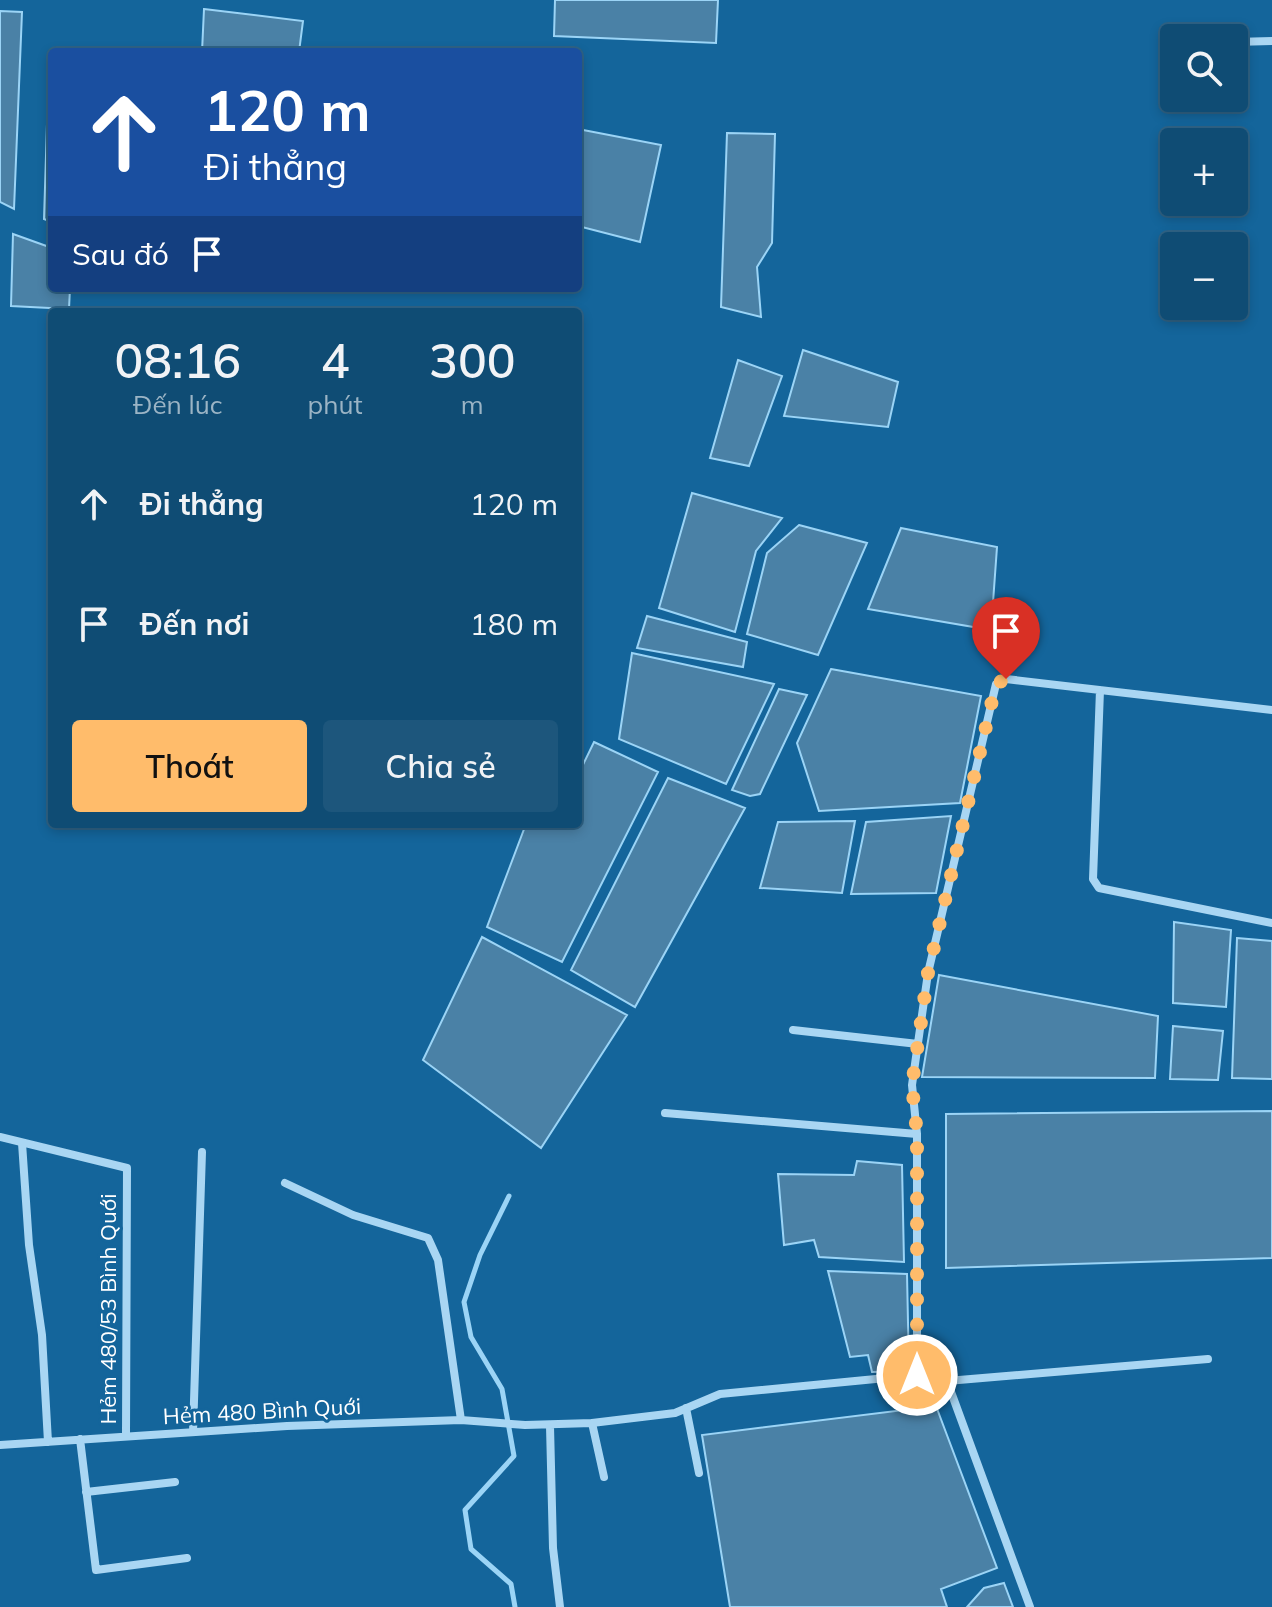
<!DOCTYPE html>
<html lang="vi">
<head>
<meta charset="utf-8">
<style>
  :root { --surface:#0f4c74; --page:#1d567c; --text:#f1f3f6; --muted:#9bb4c5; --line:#2f6386; --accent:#ffbc6b }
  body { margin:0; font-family:Mulish,sans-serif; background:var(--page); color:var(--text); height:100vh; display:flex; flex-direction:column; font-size:30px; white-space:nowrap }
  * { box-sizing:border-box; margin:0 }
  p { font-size:26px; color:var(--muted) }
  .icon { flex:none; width:44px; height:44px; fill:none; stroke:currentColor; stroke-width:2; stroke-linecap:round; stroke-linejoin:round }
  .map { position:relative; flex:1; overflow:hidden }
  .details { position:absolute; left:48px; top:308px; width:534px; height:520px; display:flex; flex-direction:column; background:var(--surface); border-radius:8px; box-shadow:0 4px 12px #0003,0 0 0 2px var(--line) }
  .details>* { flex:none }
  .banner { position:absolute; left:48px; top:48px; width:534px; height:244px; border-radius:8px; box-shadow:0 4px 12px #0003,0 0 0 2px var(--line); background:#1a4fa0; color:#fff; overflow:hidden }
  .controls { position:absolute; left:1160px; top:24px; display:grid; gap:16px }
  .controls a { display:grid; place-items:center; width:88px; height:88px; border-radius:8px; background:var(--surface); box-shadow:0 4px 12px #0003,0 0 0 2px var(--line); font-size:40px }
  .pin { position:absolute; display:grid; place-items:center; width:68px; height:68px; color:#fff; margin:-82px -34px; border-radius:50% 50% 50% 0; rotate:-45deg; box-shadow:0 0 8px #0007 }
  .pin .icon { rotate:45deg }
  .me { position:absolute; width:88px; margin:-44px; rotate:0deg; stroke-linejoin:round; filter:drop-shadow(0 0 6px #0008) }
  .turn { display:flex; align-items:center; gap:28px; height:168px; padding:0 24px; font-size:36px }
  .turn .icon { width:104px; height:104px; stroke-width:2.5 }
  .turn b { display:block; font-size:56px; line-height:68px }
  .then { display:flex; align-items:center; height:76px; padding:0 24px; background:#0003; gap:16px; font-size:30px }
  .eta { display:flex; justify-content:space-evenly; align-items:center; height:136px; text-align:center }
  .eta b { font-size:48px; font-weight:600; line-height:56px }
  .cta { display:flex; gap:16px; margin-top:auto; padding:16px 24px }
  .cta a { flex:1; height:92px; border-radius:8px; background:var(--accent); color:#111; font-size:32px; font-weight:600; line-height:92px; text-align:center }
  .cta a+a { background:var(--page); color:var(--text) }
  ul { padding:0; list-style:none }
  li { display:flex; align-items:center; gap:24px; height:120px; padding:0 24px }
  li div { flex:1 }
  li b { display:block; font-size:30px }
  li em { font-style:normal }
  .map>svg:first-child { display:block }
  .water { fill:#4a81a6; stroke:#9bd4f6; stroke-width:2 }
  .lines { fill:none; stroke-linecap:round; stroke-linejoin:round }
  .stream { stroke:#9bd4f6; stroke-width:5 }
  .street { stroke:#a9d6f3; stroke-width:8 }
  .route { stroke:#ffbc6b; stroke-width:14; stroke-dasharray:0 25.2 }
  .labels { text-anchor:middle; stroke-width:6; stroke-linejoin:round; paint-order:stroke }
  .street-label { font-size:22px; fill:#fff; stroke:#14659b }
</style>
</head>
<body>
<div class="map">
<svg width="1272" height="1607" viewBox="0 0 1272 1607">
  <rect width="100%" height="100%" fill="#14659b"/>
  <path class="water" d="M555 0H718L716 43 554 36Z
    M204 9 303 21 299 52H202Z
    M0 11 22 12 14 209 0 202Z
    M47 124 52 125V222L44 219Z
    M578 129 661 145 640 242 578 226Z
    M727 133 775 134 772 243 757 267 761 317 721 307Z
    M13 234 52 248V288H70L69 309 11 306Z
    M803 350 898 382 888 427 784 416Z
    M738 360 782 376 749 466 710 458Z
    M692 493 782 518 756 551 735 632 659 608Z
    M799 525 867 543 818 655 747 634 767 553Z
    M901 528 997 547 991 630 868 609Z
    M647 616 747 642 743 667 637 648Z
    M632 653 774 684 726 784 619 739Z
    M831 669 981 696 960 803 819 811 797 743Z
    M779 689 807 695 760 794 750 796 732 790Z
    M594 742 658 772 562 962 487 927 526 824H578V775Z
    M668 778 745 808 635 1007 571 970Z
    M951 816 936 893 851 894 866 822Z
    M855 821 842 893 760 888 778 822Z
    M1174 922 1231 930 1226 1007 1173 1003Z
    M482 937 627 1015 541 1148 423 1060Z
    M1237 938 1272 941V1079L1232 1078Z
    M939 975 1158 1016 1155 1078 922 1077Z
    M1173 1026 1223 1031 1218 1080 1170 1079Z
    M1272 1111V1258L946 1268V1114Z
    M857 1161 902 1165 904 1262 819 1257 814 1240 784 1245 778 1174 854 1175Z
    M828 1271 907 1274 909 1371 872 1372 868 1355 850 1357Z
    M936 1406 997 1568 941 1589 947 1607H730L702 1435Z
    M1004 1583 1013 1607H967L984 1588Z"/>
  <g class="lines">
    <path class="stream" d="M509 1196 480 1255 464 1302 471 1337 502 1389 514 1456 465 1510 471 1549 511 1584 515 1607"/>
    <path class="street" d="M1234 42 1272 41
      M1100 690 1093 879 1099 888 1272 923
      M793 1030 918 1044
      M665 1113 917 1134
      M0 1137 127 1168 126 1436
      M22 1143 29 1245 42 1335 48 1442
      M285 1183 353 1215 428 1238 438 1260 461 1420
      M917 1375V1134L912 1085 928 973 996 684 1006 679 1272 710
      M947 1381 1208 1359
      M686 1408 699 1473
      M592 1423 604 1477
      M550 1426 553 1548 560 1607
      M193 1432 202 1152
      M80 1439 96 1570 187 1558
      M0 1445 287 1426 461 1420 525 1425 592 1423 675 1413 720 1394 917 1375 947 1381 1030 1607
      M86 1492 175 1482"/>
  </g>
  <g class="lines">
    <path class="route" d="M917 1375V1134L912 1085 928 973 996 684 1006 679"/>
  </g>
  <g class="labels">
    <g class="street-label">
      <text transform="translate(108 1309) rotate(-90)" y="8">Hẻm 480/53 Bình Quới</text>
      <text transform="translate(262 1411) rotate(-3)" y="8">Hẻm 480 Bình Quới</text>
    </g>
  </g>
</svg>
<div class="controls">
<a><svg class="icon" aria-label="search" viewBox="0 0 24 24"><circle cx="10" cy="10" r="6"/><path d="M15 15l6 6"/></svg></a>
<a>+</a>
<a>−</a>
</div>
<div class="pin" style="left:1006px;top:679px;background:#d93025"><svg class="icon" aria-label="arrive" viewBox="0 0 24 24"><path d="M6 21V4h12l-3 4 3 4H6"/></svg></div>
<svg class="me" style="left:917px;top:1375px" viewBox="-20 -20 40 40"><circle r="17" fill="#ffbc6b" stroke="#fff" stroke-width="3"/><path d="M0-11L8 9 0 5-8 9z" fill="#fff"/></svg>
<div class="banner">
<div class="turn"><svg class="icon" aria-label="ahead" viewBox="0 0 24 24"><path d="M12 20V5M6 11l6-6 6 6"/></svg><div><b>120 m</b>Đi thẳng</div></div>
<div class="then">Sau đó<svg class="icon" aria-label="arrive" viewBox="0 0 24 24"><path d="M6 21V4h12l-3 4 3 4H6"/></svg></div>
</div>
<section class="details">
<div class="eta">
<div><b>08:16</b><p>Đến lúc</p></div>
<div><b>4</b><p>phút</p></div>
<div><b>300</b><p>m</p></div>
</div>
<ul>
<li><svg class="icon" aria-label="ahead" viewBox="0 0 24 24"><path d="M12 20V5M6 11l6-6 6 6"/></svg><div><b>Đi thẳng</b></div><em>120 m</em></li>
<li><svg class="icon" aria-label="arrive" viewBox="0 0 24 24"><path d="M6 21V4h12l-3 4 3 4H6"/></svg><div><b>Đến nơi</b></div><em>180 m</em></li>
</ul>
<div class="cta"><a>Thoát</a><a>Chia sẻ</a></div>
</section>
</div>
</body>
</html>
